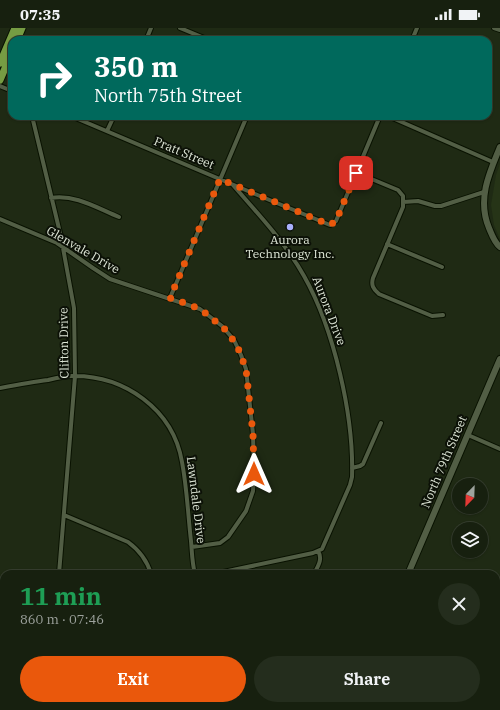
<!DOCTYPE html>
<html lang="en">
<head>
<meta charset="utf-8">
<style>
  :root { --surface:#17200f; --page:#242d1d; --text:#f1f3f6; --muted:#9ea39e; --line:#363e2f; --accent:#ea580c }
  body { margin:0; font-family:"IBM Plex Serif",serif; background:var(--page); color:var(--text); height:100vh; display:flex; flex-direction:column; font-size:15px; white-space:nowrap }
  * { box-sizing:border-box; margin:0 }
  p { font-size:13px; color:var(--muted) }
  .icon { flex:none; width:22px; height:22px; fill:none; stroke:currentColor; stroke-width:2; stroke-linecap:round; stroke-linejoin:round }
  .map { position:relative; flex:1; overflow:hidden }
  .drawer { position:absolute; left:0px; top:542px; width:500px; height:140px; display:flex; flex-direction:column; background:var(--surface); border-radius:12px 12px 0 0; box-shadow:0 1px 3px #0004,0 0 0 1px var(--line) }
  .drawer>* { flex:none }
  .top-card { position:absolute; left:8px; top:8px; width:484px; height:84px; border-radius:12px; box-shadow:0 1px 3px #0004,0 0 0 1px var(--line); background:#00695c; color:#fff; overflow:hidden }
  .needle { width:26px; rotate:203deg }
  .controls { position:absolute; left:452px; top:450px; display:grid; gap:8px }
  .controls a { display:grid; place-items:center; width:36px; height:36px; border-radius:50%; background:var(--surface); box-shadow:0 1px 3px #0004,0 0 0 1px var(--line); font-size:20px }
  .pin { position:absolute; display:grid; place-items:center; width:34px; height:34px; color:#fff; margin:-17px; border-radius:8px; box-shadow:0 2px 6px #0006 }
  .me { position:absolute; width:44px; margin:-22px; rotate:0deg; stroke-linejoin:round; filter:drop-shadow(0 0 3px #0008) }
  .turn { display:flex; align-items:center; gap:14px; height:84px; padding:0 20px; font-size:18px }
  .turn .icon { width:52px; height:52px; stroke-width:2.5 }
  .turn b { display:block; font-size:28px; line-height:34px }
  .round { display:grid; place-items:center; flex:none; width:42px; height:42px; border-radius:21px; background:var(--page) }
  .overview { display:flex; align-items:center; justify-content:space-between; height:68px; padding:0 20px }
  h1 { font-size:24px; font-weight:700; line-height:30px; color:#1e9e55 }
  .primary-button { display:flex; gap:8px; margin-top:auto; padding:8px 20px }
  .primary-button a { flex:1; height:46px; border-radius:24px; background:var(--accent); color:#fff; font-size:16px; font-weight:700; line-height:46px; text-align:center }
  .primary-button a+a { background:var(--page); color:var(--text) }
  .status { display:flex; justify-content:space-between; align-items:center; height:28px; padding:0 20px; background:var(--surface); direction:ltr }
  .status svg { height:11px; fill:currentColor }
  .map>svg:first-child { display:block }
  .built { fill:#263417 }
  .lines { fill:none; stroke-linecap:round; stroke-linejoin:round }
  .street-casing { stroke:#091201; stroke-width:6 }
  .secondary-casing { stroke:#091201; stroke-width:8 }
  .primary-casing { stroke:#091201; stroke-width:9 }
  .street { stroke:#525e45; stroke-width:4 }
  .secondary { stroke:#525e45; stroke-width:6 }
  .primary { stroke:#769c43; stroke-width:7 }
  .route { stroke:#ea580c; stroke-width:7; stroke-dasharray:0 12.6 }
  .poi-dot { fill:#a9b0fc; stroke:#0c1107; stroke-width:1.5 }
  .labels { text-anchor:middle; stroke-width:4; stroke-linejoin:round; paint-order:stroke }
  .street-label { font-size:12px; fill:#dee6d7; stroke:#0c1107 }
  .poi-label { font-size:12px; fill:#dee6d7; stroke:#0c1107 }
</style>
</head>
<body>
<div class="status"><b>07:35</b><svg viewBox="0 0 49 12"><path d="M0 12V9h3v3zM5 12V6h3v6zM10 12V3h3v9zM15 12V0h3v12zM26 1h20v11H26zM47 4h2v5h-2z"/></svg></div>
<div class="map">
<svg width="500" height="682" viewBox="0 0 500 682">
  <rect width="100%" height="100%" fill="#1f2a14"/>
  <path class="built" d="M500 136V211L494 197 491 177 496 147Z"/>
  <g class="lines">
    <defs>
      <path id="street" d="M180 0 209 12
        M494 0 500 2
        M146 12 151 0
        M280 12 281 11
        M412 12 417 0
        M0 58 12 63
        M32 88 61 209 74 280 75 348 59 546
        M71 88 255 166 330 197 336 193 380 88
        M388 88 493 134
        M107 103 114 88
        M357 145 398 162 403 168V179L373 250C371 257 373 261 379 266L432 288 443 287
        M51 170C75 166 97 180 119 189
        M403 174 418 173 435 178H441L484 164
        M0 191 57 215 93 240 110 251 200 281 222 298 234 312 241 327 246 341 253 406 254 446 253 463 246 483 228 509 220 515 192 519
        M387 216 442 239
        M170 270 247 88
        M0 360C16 357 32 354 48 352 56 350 64 348 72 348 124 347 173 381 182 434 187 460 188 487 191 513 192 524 192 535 195 546
        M468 407 500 421
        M352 440 360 438 363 436 381 395
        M64 487 128 514C139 522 147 532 151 546
        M214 546 313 525 322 521 350 457 352 449C354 388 334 301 304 248 285 214 258 186 233 157
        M314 546C318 538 323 531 318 523
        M239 678 241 682
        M438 678 439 682"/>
      <path id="secondary" d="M500 119C489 145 477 172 489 200 492 207 494 214 500 219
        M408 546 500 331
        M496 575H500
        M69 682 73 678"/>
      <path id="primary" d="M17 12 22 0
        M0 35 15 0
        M0 52 12 24
        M0 593 4 592
        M0 610 4 617
        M0 624 4 631
        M34 678 37 682
        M43 678 46 682"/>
    </defs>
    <use href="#street" class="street-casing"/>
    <use href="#secondary" class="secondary-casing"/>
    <use href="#primary" class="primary-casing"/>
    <use href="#street" class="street"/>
    <use href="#secondary" class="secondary"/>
    <use href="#primary" class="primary"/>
  </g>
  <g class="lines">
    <path class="route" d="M254 446 253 406 246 341 238 320 228 304 207 286 193 278 170 270 220 151 330 197 336 193 356 145"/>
  </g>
  <circle class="poi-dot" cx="290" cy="199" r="4"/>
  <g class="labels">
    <g class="street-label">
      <text transform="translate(184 125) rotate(23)" y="4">Pratt Street</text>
      <text transform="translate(83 222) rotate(30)" y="4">Glenvale Drive</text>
      <text transform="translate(329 283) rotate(69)" y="4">Aurora Drive</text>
      <text transform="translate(64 315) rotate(-91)" y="4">Clifton Drive</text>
      <text transform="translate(444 434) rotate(-67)" y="4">North 79th Street</text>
      <text transform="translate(196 472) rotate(83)" y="4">Lawndale Drive</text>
    </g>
    <g class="poi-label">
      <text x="290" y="216">Aurora<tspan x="290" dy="14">Technology Inc.</tspan></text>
    </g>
  </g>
</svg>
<div class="controls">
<a><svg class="needle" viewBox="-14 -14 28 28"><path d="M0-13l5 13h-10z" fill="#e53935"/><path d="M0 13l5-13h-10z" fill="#9ea39e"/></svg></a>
<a><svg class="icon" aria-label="layers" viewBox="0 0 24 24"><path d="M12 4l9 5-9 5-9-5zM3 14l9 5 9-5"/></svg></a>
</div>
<div class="pin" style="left:356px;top:145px;background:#d93025"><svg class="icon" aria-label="arrive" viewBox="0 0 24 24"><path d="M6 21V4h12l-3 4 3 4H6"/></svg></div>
<svg class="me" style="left:254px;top:446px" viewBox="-20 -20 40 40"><path d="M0-17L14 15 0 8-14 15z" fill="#ea580c" stroke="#fff" stroke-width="4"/></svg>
<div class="top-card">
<div class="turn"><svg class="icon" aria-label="right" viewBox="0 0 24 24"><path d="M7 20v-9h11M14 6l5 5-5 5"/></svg><div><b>350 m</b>North 75th Street</div></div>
</div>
<section class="drawer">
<div class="overview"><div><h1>11 min</h1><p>860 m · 07:46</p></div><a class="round"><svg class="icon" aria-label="close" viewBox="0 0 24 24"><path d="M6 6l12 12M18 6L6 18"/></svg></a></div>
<div class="primary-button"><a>Exit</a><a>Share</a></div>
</section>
</div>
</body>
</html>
